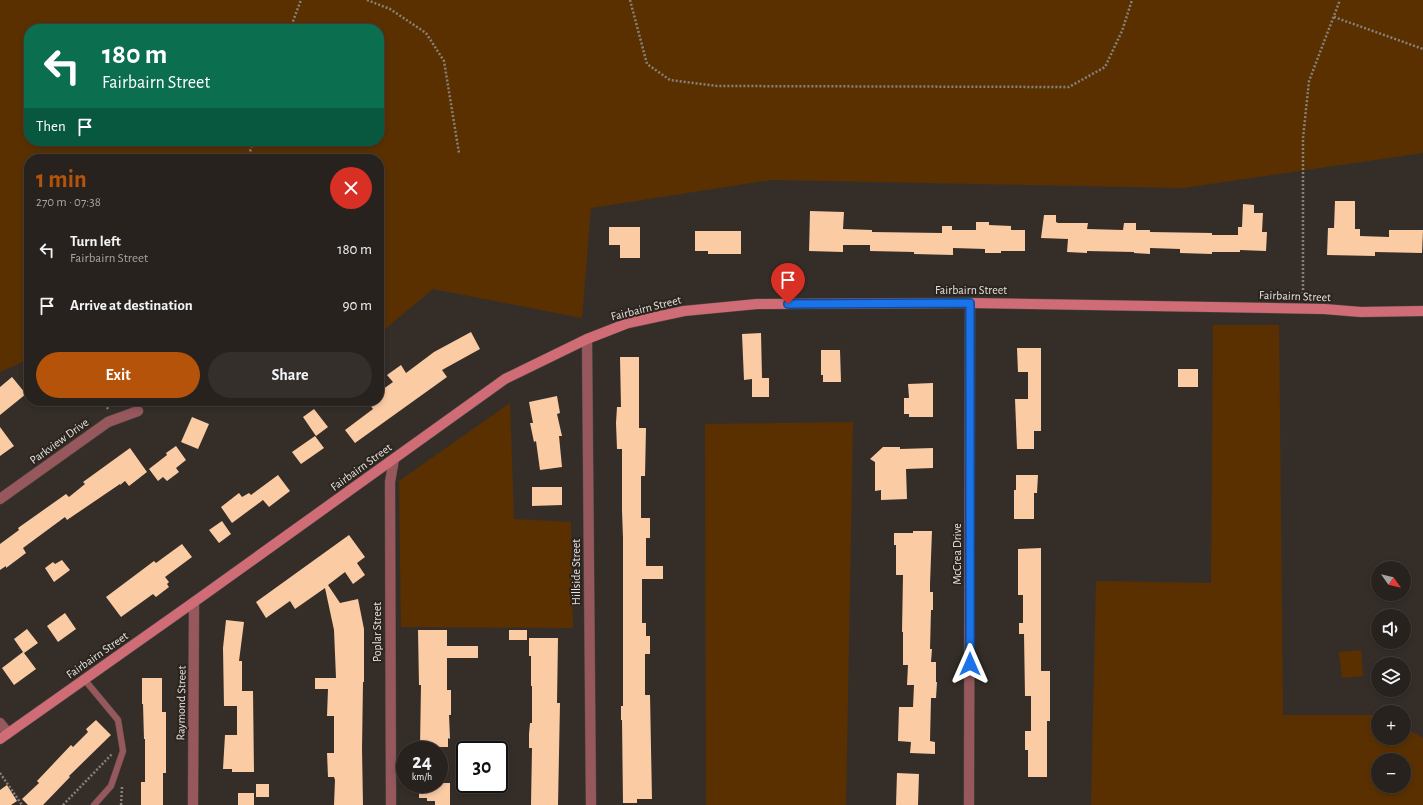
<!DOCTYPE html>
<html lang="en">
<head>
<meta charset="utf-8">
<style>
  :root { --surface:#28221e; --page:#342f2b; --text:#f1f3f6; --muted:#a5a4a4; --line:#443f3c; --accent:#b45309 }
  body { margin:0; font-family:"Alegreya Sans",sans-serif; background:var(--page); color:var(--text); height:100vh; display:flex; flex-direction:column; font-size:15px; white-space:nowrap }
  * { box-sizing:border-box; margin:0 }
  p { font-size:13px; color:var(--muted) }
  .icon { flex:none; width:22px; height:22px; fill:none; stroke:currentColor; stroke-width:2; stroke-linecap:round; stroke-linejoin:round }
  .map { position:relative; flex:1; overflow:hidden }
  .panel { position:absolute; left:24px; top:154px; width:360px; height:252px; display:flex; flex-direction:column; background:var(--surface); border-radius:16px; box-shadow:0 2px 6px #0003,0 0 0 1px var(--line) }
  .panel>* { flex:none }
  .top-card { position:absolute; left:24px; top:24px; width:360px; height:122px; border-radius:16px; box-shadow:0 2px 6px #0003,0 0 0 1px var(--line); background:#0b6e4f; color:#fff; overflow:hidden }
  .needle { width:26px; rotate:124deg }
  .controls { position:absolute; left:1371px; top:561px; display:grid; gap:8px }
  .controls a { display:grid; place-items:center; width:40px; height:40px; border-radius:50%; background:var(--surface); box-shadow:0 2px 6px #0003,0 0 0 1px var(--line); font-size:20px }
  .speed { position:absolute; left:396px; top:741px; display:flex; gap:8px; font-size:20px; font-weight:700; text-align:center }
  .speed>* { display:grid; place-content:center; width:52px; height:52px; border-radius:50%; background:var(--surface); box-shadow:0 2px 6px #0003,0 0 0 1px var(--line); line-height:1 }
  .speed small { font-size:10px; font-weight:400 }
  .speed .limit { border:2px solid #111; border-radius:6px; background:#fff; color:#111 }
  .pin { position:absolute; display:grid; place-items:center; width:34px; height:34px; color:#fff; margin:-41px -17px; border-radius:50% 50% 50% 0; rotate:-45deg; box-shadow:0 0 4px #0007 }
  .pin .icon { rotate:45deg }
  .me { position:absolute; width:44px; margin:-22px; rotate:0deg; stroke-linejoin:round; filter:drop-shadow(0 0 3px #0008) }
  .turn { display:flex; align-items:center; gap:14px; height:84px; padding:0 12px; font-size:18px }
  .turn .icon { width:52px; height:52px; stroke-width:2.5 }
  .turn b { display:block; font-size:28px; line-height:34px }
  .then { display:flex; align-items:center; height:38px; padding:0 12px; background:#0003; gap:8px; font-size:15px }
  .round { display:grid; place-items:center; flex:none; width:42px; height:42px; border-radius:21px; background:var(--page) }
  .headline { display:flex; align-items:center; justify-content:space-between; height:68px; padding:0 12px }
  h1 { font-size:24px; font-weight:700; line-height:30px; color:var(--accent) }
  .button { display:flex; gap:8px; margin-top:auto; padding:8px 12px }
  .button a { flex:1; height:46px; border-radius:24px; background:var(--accent); color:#fff; font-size:16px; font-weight:700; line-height:46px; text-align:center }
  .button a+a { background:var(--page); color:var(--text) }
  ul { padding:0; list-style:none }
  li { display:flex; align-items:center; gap:12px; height:56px; padding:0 12px }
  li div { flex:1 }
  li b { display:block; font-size:15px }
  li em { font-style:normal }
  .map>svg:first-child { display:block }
  .green { fill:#5a3001; fill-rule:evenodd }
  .building { fill:#fbcba4 }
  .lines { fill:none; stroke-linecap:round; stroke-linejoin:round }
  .service-casing { stroke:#514b45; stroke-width:7 }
  .minor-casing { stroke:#514b45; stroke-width:11 }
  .secondary-casing { stroke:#514b45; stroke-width:11 }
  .path { stroke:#87817c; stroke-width:2.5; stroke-dasharray:2 2; stroke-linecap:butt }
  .service { stroke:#97585d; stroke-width:6 }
  .minor { stroke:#97585d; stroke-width:10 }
  .secondary { stroke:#d06c76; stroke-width:10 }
  .route-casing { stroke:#114b97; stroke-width:10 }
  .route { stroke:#1a73e8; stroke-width:7 }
  .labels { text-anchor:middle; stroke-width:4; stroke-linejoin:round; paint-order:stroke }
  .street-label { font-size:12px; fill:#e5e1dd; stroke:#2b241f }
</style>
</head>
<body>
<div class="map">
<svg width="1423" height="805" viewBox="0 0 1423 805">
  <rect width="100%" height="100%" fill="#352e28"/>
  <path class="green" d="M0 0H1423V153L1183 188 771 180 591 208 582 318 433 289 379 334V159H29V359L0 372ZM29 29H379V141H29Z
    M1213 325H1279L1283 715H1378V738H1404V727L1423 738V805H1091L1096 581 1211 583ZM1378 760H1404V786H1378Z
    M510 403 514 519 571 522 573 628 401 627 399 481Z
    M853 422 846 805H706L705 424Z
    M1361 650 1363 676 1342 678 1339 652Z"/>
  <path class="building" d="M1335 201H1355V229H1360V236L1389 237V230H1423L1422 253 1375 252V256L1327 255 1328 228H1334Z
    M1243 204 1254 205V213H1263L1262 232H1267L1266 251 1240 250V252H1212V254L1180 253V249L1150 248V254L1134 253V252L1087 251V253L1067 252 1068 239 1041 238 1044 215H1056V222L1058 223H1088L1087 229 1123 230 1124 223H1136V230H1150V232L1212 233V235H1238V227H1242Z
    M810 211 844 212 843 229 872 230V232L942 233V226H952V230H976V222H989V225L1011 226V230H1025V251H1001V253H985V249L953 248V255L914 254V252L870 251V245H843V252L809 251Z
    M609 227H640V258H620V245H609Z
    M695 231H741V254H708V251H695Z
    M471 332 480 349 442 370 447 377 355 443 345 430 373 409 367 401H379V392L393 382 387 375 401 365 406 373 434 352Z
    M761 333 762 378H769V397H752V379L744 380 742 334Z
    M1017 348H1041V431H1034V449H1017L1015 399H1028V372H1018Z
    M821 350H840L841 382H823V375H821Z
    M620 357H639V428H646L645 476H641V518H650V538H646V566H663V579H642V623H646V636H650V654H645V695H650L652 799H637V803H623L622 720H621V706H623V538L622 511V449H617L616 423 617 407H621Z
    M1178 369H1198V387H1178Z
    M12 377 26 394 0 415V387Z
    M933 383V417H909V414H904V398H909L908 384Z
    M557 396 560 413 557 414 562 436H559L562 467 540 470 536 441 534 442 530 423H533L529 402Z
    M314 409 328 427 316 436 303 417Z
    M192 417 209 424 198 449 181 442Z
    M0 427 14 446 0 456Z
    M315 436 324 448 301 464 292 452Z
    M176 446 186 460 176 468 179 472 167 481 163 477 158 481 149 469 167 455 166 453Z
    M883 447H900V449L933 448V468L906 469 907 499 881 500V490L875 491V462L870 459Z
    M130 448 147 472 129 486 125 481 120 485V484L67 520 65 517 23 548 26 553 6 568V566L0 570V544L19 530 18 528 66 494 69 497 85 484 83 482Z
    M278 475 290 491 269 507 263 500 232 523 221 507 239 493 242 497 249 493 251 495Z
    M1016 475H1038L1037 493H1034V519H1014V490H1016Z
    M532 487H562V505L532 506Z
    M222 521 231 534 219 543 209 530Z
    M913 531H932L930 584V592H933V610H931L930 649H932L931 662H936V682H937L936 698H931L930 741 935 742V754L910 753 911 742 898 741 899 707H913L914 685H907L908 665H903V632H902L903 575H896V545H894V533H913Z
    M349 535 365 557 357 563 365 575 353 584 345 572 328 585 340 603 358 599 364 629V682H363L362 749 363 805H334L335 780 334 777H328L327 753H334V716H327L328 689H315V678H336L334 630 325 588 295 609 290 601 266 618 256 602Z
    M182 544 192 557 165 577 169 582 167 584 169 587 156 597 153 594 121 617 106 597 154 561 156 563Z
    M1041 548V671H1050V721H1047V777H1028V750H1025V731H1031V696H1025L1024 634H1019V623H1023V595H1018V549Z
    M62 560 70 570 54 582 45 568 53 562 55 564Z
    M65 613 76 629 58 642 47 626Z
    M226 620 244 622 239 661H242V691H253L254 772H232V769H223L225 735H237V706H224L223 648Z
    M27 629 38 643 24 653 36 669 14 685 2 668 23 652 14 639Z
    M418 630H447V646H478V658H447V690H451V715H449L450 739 448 738V747H420L421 685H419Z
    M509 630H527V640H509Z
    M529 638H558L557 703H560L558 805H531L532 748H529V734L530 723H532V686H531V656H529Z
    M142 678H162V712H166V773H163V805H141V782H145V739H144L143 704H142Z
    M96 720 111 735 69 776 70 777 43 805H28L22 799 39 783 37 781 71 745 73 747 88 732 86 729Z
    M897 773 919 774 918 805H896Z
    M439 783H450V805H435V801H427V798H419V784H439Z
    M256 784H269V797H256Z
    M7 785 17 801 11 805H0V790Z
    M238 793H254V805H238Z"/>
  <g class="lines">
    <defs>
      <path id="service" d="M84 679 118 720 123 751 111 786 94 805"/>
      <path id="minor" d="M587 339 591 805
        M0 499 108 422 138 411
        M0 723 8 733
        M193 805 194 602
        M391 805 390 482 394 459
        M969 805 970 303"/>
      <path id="secondary" d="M0 739 194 602 505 379 587 339 628 323 684 311 757 304 970 303 1324 309 1361 312 1423 311"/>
    </defs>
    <use href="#service" class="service-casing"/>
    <use href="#minor" class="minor-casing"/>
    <use href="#secondary" class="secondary-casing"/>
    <path class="path" d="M367 0 390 9 426 33 444 61 459 153
      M630 0 647 64 670 80 718 86 1069 87 1105 67 1122 31 1132 0
      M1334 17 1423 49
      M290 29 301 0
      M248 159 253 141
      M1303 298V138L1309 81 1340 0
      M102 401 109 410
      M0 773 22 805
      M63 805 112 754
      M121 805 122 787"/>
    <use href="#service" class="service"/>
    <use href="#minor" class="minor"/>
    <use href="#secondary" class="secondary"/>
  </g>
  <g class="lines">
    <defs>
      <path id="route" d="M788 304 970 303V664"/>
    </defs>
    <use href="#route" class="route-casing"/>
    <use href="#route" class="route"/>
  </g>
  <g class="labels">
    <g class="street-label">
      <text x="971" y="294">Fairbairn Street</text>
      <text transform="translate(1295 296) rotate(2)" y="4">Fairbairn Street</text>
      <text transform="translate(646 308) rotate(-14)" y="4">Fairbairn Street</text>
      <text transform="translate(59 441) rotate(-36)" y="4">Parkview Drive</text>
      <text transform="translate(361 467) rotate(-36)" y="4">Fairbairn Street</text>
      <text transform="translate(957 554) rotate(-90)" y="4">McCrea Drive</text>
      <text transform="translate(576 572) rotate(-90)" y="4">Hillside Street</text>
      <text transform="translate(377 632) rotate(-90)" y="4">Poplar Street</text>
      <text transform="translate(97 655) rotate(-35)" y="4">Fairbairn Street</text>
      <text transform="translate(181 703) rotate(-89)" y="4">Raymond Street</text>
    </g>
  </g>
</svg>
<div class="controls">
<a><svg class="needle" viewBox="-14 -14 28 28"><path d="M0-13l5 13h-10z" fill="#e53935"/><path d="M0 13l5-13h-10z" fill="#a5a4a4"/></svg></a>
<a><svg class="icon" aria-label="sound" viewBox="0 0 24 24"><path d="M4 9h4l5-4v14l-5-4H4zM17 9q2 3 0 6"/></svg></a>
<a><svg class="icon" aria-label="layers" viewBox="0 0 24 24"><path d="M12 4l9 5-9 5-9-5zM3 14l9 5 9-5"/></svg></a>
<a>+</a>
<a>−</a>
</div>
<div class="speed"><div>24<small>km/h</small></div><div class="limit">30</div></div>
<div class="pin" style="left:788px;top:304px;background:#d93025"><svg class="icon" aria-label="arrive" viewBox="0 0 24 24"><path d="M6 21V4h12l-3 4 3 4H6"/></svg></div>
<svg class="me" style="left:970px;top:664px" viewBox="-20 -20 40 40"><path d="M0-17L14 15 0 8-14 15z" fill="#1a73e8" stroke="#fff" stroke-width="4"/></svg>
<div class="top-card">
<div class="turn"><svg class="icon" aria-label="left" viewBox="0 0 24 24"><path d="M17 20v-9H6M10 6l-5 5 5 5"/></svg><div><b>180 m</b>Fairbairn Street</div></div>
<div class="then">Then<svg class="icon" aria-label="arrive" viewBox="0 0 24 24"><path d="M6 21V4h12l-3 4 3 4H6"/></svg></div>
</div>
<section class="panel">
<div class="headline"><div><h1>1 min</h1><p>270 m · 07:38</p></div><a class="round" style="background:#d93025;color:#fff"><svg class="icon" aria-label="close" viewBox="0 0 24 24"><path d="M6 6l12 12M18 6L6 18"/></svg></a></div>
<ul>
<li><svg class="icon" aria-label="left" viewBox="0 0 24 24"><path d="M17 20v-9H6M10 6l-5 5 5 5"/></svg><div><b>Turn left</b><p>Fairbairn Street</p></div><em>180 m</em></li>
<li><svg class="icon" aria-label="arrive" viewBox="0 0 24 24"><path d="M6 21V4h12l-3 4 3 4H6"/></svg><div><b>Arrive at destination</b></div><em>90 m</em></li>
</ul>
<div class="button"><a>Exit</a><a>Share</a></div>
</section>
</div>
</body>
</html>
